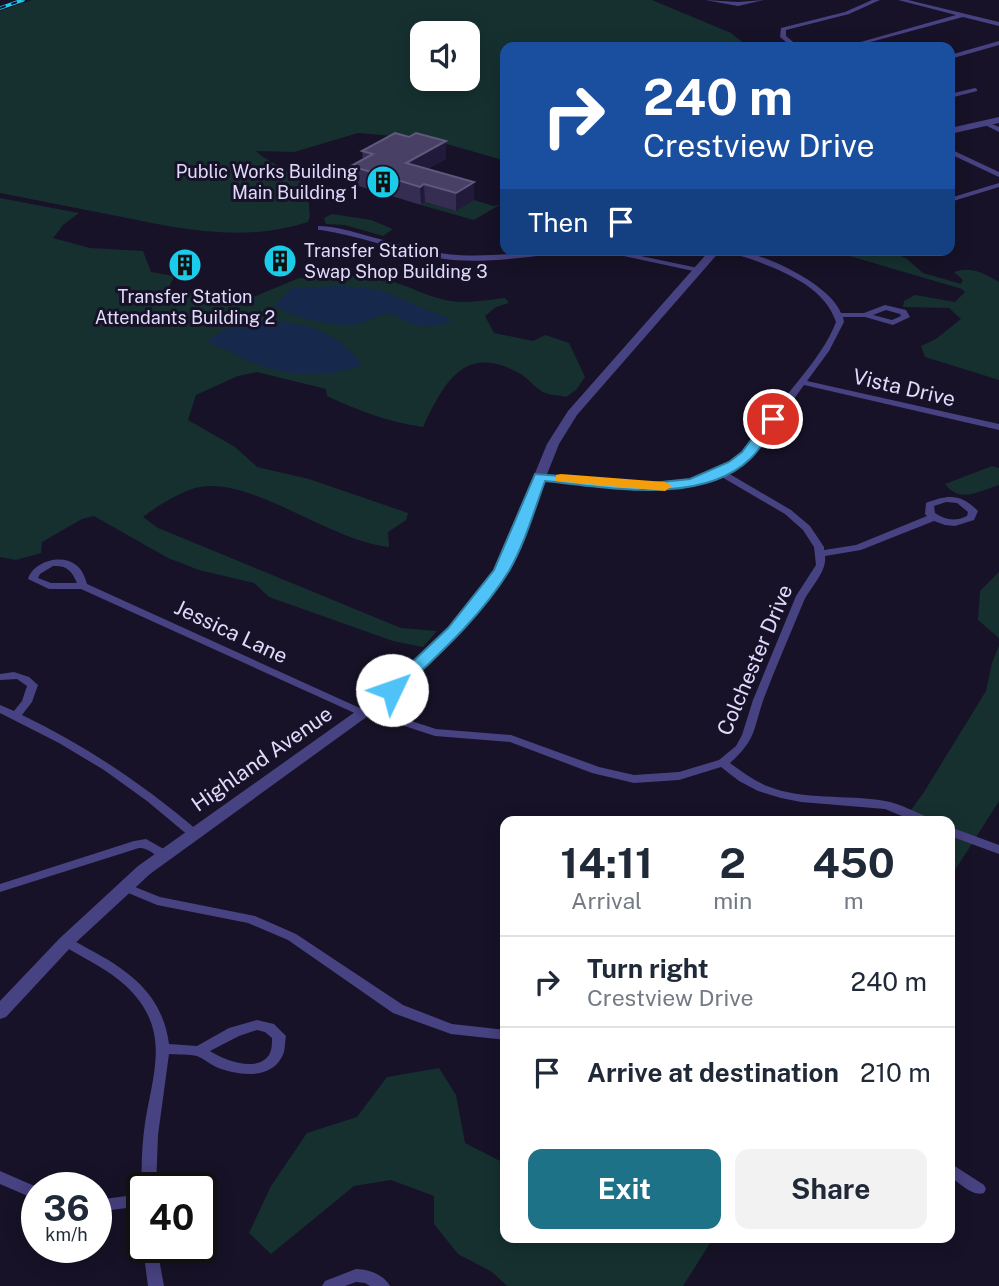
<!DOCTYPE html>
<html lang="en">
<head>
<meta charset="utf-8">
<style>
  :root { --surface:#fff; --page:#f2f2f3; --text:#1f2937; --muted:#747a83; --line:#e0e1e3; --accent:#1d7287 }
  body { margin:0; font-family:"Public Sans",sans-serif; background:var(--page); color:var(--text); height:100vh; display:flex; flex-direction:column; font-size:26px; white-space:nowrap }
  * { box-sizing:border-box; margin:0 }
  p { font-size:23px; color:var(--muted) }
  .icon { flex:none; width:38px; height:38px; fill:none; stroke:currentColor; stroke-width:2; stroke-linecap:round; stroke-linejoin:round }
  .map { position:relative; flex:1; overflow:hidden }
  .details { position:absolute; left:500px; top:816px; width:455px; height:427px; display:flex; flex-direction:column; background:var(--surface); border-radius:14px; box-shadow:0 4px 18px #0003 }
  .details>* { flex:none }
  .hud { position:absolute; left:500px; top:42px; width:455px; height:214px; border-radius:14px; box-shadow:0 4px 18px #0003; background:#1a4fa0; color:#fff; overflow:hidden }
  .controls { position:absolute; left:410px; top:21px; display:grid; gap:14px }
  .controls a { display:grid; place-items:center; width:70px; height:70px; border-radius:14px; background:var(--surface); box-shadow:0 4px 18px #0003; font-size:35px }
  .speed { position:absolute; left:21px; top:1172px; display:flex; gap:14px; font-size:35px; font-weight:700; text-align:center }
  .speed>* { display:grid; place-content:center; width:91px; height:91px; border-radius:50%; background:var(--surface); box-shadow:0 4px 18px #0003; line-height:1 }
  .speed small { font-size:18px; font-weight:400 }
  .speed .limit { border:4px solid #111; border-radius:10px; background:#fff; color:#111 }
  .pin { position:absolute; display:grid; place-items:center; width:60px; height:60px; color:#fff; margin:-30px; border:4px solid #fff; border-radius:50%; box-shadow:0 2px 7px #0007 }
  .me { position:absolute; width:77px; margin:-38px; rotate:48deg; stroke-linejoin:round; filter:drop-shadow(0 0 5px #0008) }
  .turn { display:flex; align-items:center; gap:24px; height:147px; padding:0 28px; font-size:32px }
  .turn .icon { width:91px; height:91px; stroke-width:2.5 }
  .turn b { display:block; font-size:49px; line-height:60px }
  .then { display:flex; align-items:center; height:66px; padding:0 28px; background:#0003; gap:14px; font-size:26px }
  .eta { display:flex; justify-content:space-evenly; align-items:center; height:119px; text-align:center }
  .eta b { font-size:42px; font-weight:700; line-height:49px }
  .cta { display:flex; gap:14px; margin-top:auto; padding:14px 28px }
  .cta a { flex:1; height:80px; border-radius:14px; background:var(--accent); color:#fff; font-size:28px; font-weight:700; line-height:80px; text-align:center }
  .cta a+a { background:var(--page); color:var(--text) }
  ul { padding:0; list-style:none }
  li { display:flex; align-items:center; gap:21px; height:91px; padding:0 28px; border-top:2px solid var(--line) }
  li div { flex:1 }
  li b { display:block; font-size:26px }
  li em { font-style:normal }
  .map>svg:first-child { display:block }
  .green { fill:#163030; fill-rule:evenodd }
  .water { fill:#16294d }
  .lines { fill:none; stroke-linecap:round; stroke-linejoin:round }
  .minor { fill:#474281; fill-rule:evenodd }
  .tertiary { fill:#474281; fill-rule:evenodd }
  .rail-casing { stroke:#1acce9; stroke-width:3.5 }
  .rail { stroke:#171227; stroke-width:2; stroke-dasharray:6; stroke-linecap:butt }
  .wall { fill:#362d53 }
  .shaded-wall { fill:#221a3a }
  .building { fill:#484065; stroke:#60587d; stroke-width:2 }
  .route { fill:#4fc3f7; stroke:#337fa1; stroke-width:2 }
  .slow { fill:#f59e0b }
  .labels { text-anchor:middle; stroke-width:6; stroke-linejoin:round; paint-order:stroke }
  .far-poi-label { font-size:18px; fill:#e0dbfc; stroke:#171227; text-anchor:end }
  .street-label { font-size:21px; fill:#e0dbfc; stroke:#171227 }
</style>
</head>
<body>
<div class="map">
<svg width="999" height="1286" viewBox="0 0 999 1286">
  <rect width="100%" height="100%" fill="#171227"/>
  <path class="green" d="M32 0H652L731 33 745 44 744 47H506V161L429 139 358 133 294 152 256 151C275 169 309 172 309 205 309 212 311 216 308 222 243 243 181 229 117 216 78 208 39 201 0 193V11ZM422 33H467V79H422Z
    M0 198 79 213 63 225 53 238 90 248 143 251 151 272 174 276 168 290 246 300 299 278 384 275C393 284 402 284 413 289 452 306 464 303 505 298L509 303 496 307 485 316 494 333 533 341 545 335 569 343 585 377 576 390 566 397C558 395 546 395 540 390 532 385 527 377 519 373 464 343 444 383 423 427 388 422 359 411 327 396L326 389 257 372 238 376 196 395 188 420 235 447 257 467 309 479 408 513 406 520 388 532 389 547C330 541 254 478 200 487 185 489 155 507 143 517L158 528 401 628 437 631 423 647 393 641 269 597 254 583 199 570 168 558 94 516 82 519 42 542 41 553 16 560 0 557Z
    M474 200 494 206 501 204 474 220 421 205 425 202 456 211Z
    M332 214 371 220 393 229 383 236 345 225 326 224 324 218Z
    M829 250H888L907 259 923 273 961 284 963 280 954 272C972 266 983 273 999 282V380L925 357 921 346 936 339 961 319 949 308 903 307 904 301 915 295 955 302 965 292 962 289Z
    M992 466 999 468V485C979 491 960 504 945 484Z
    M999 572V638L978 620 980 591Z
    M999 646V801L950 878V821H903L924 792 986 691 992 663Z
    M439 1068 456 1095 465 1143 506 1164V1237H714L683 1286H507L492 1272 458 1254 434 1224V1196L391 1180 354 1186 271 1254 249 1233 271 1186 307 1133 357 1117 387 1077Z"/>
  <path class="water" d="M341 286 380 290 452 320C435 328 422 329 405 321 400 318 396 315 390 314 376 313 367 323 353 325 338 327 284 316 275 305L292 288Z
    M264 320C304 323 338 330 362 365 326 379 285 377 249 361 233 354 226 348 208 343 219 328 246 322 264 320Z"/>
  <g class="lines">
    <path class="minor" d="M705 0 738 2 764 0 738 6Z
      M872 0H880L849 14 786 30V36L799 47H792L780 37 781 28 845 12Z
      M898 0H908L999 22V26L963 17 852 47H843L956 15Z
      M999 41V45L950 59V55Z
      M975 88 977 89V91L950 98V94Z
      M983 122H987L999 127V132L983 124Z
      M950 149 999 172V177L950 154Z
      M999 183V187L950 202V198Z
      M318 226C332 226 347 230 361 234 387 241 413 249 440 253 485 260 530 250 576 250L572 252C533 256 493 263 453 260 408 255 366 237 321 230H318Z
      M596 250H612L698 268 702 270 698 272Z
      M728 250C759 250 829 283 841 313H864L885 305 906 310 910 317 893 325 865 317H843L844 322 829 351 807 381 999 424V430L804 385 757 450 751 456 728 473 791 510 810 526 824 547V550L856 545 927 516 925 514 926 503C948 495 960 493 978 511L974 520 955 526 945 525 934 521 861 550 825 556C827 573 809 588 803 603 790 635 776 666 764 698 753 729 757 739 730 763 742 772 753 780 767 786 804 801 846 794 885 801 901 804 915 812 930 818L932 821H914L885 809 801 802 781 798 758 791 739 781 721 767 679 780 634 783 592 773 510 742 435 736 368 714 363 716 359 715 81 589H49L28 579C33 562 61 553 76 565 82 569 85 577 87 584L362 709 367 707 371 708 436 729 511 735 599 767 634 775 679 772 719 760 736 746 742 735 753 700 796 596 816 565 814 547 803 530 785 514 720 476C663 500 599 486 540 480L535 477 540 474C607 481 687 500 743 453 759 440 769 419 782 402 801 376 824 353 836 322 825 289 790 274 759 262 749 258 738 256 728 250ZM886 310 900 314 901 316 892 320 873 315ZM946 502 957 503 968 512 967 516C955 522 945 520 935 513L934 506ZM53 566C67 565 72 571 77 583H51L38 578 40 574Z
      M14 672 29 677 38 685 32 702 22 715C86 746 143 784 197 830L199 833 197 836H189L147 801 104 770 59 743 0 713V705L14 711 22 701 27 686 17 679 0 680V674Z
      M950 827 999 845V854L950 836Z
      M146 839 169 852 171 855 169 858C157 861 151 847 139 848L0 892V884L134 841Z
      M125 883 160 897 255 916 296 934 403 1005 452 1024 506 1030V1040L451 1034 393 1013 288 940 248 923 157 905 121 890 119 887 121 884Z
      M66 937C76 941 86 948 96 953 134 974 163 998 169 1044L197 1046 229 1028 257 1020 274 1024 286 1036C285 1041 285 1048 284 1052 274 1081 239 1076 216 1067 210 1064 204 1059 197 1056 189 1054 178 1055 169 1054L158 1135 156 1188H142C141 1166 142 1144 145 1123 154 1069 171 1029 126 986 108 969 83 958 62 945L60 942 62 939ZM257 1030 265 1032 272 1038C272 1044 272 1050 269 1055 257 1073 224 1060 210 1051L239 1036Z
      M950 1163 984 1185 986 1189 984 1193C972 1197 960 1183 950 1177Z
      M0 1171 39 1188H37V1200L0 1184Z
      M142 1194V1206L96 1212V1200Z
      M143 1248H157L164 1286H148Z
      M356 1269C369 1269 384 1275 390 1286H370L365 1283 356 1282 345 1286H322L325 1281Z"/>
    <path class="tertiary" d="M999 117V123L950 134V128Z
      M710 250H721L577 415 559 444 512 563 487 601 458 634 411 680 372 713 150 874 72 946 6 1017 0 1019V1001L60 938 138 866 362 707 401 674 448 628 477 595 498 563 547 444 568 411Z"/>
    <defs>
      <path id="rail" d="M0 8 23 0"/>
    </defs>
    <use href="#rail" class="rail-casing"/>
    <use href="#rail" class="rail"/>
  </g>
  <path class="wall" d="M409 137 446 141V159L427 169 474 200 456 211 425 202 421 205 352 184 351 166 363 160 362 151Z"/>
  <path class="shaded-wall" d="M446 141V159L406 180V163Z
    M474 182V200L456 211V193Z
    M424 184 425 202 421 205 420 187Z"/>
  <path class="building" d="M395 133 409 137 416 133 446 141 406 163 474 182 456 193 424 184 420 187 351 166 373 154 362 151Z"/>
  <path class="route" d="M773 415 780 419C770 432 762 448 750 459 701 506 607 487 545 481 534 511 525 543 509 571 480 618 437 656 397 694H386L383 690 386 687 448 628 494 570 535 474 652 483 690 479 729 462 742 452 768 417Z"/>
  <path class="slow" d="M561 474 665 482 672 486 665 491 556 481V475Z"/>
  <defs>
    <symbol id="building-disc" viewBox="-11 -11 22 22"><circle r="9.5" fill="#1acce9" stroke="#171227"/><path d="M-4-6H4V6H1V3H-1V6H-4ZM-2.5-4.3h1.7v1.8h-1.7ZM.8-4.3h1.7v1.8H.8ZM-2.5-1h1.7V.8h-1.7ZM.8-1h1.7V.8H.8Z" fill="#111"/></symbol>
  </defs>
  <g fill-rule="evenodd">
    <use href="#building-disc" x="364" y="163" width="38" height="38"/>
    <use href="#building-disc" x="261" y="242" width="38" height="38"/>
    <use href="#building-disc" x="166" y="246" width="38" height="38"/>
  </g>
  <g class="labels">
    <g class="far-poi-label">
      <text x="358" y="178">Public Works Building<tspan x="358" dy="21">Main Building 1</tspan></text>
      <text x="304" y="257" text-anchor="start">Transfer Station<tspan x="304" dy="21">Swap Shop Building 3</tspan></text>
      <text x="185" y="303" text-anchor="middle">Transfer Station<tspan x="185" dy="21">Attendants Building 2</tspan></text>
    </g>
    <g class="street-label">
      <text transform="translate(904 388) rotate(13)" y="7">Vista Drive</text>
      <text transform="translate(231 632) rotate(25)" y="7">Jessica Lane</text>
      <text transform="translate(755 660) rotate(-67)" y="7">Colchester Drive</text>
      <text transform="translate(262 759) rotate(-35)" y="7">Highland Avenue</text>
    </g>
  </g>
</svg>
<div class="controls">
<a><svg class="icon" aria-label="sound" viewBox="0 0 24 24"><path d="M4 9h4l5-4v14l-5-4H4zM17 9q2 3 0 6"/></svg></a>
</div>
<div class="speed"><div>36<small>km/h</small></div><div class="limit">40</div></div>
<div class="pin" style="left:773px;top:419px;background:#d93025"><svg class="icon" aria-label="arrive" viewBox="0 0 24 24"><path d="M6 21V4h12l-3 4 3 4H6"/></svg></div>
<svg class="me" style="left:392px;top:690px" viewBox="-20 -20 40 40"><circle r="19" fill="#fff"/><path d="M0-13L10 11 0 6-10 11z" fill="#4fc3f7"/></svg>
<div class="hud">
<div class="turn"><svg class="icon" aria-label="right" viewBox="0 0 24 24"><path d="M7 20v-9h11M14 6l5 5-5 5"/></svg><div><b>240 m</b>Crestview Drive</div></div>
<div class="then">Then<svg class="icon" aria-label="arrive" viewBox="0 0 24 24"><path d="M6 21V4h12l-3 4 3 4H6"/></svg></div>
</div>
<section class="details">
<div class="eta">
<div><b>14:11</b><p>Arrival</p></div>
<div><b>2</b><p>min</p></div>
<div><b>450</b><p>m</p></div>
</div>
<ul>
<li><svg class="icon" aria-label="right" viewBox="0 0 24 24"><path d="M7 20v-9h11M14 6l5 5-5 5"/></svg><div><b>Turn right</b><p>Crestview Drive</p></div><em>240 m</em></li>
<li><svg class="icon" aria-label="arrive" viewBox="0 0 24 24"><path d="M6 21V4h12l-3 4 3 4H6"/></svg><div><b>Arrive at destination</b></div><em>210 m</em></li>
</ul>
<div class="cta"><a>Exit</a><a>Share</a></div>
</section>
</div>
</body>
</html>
